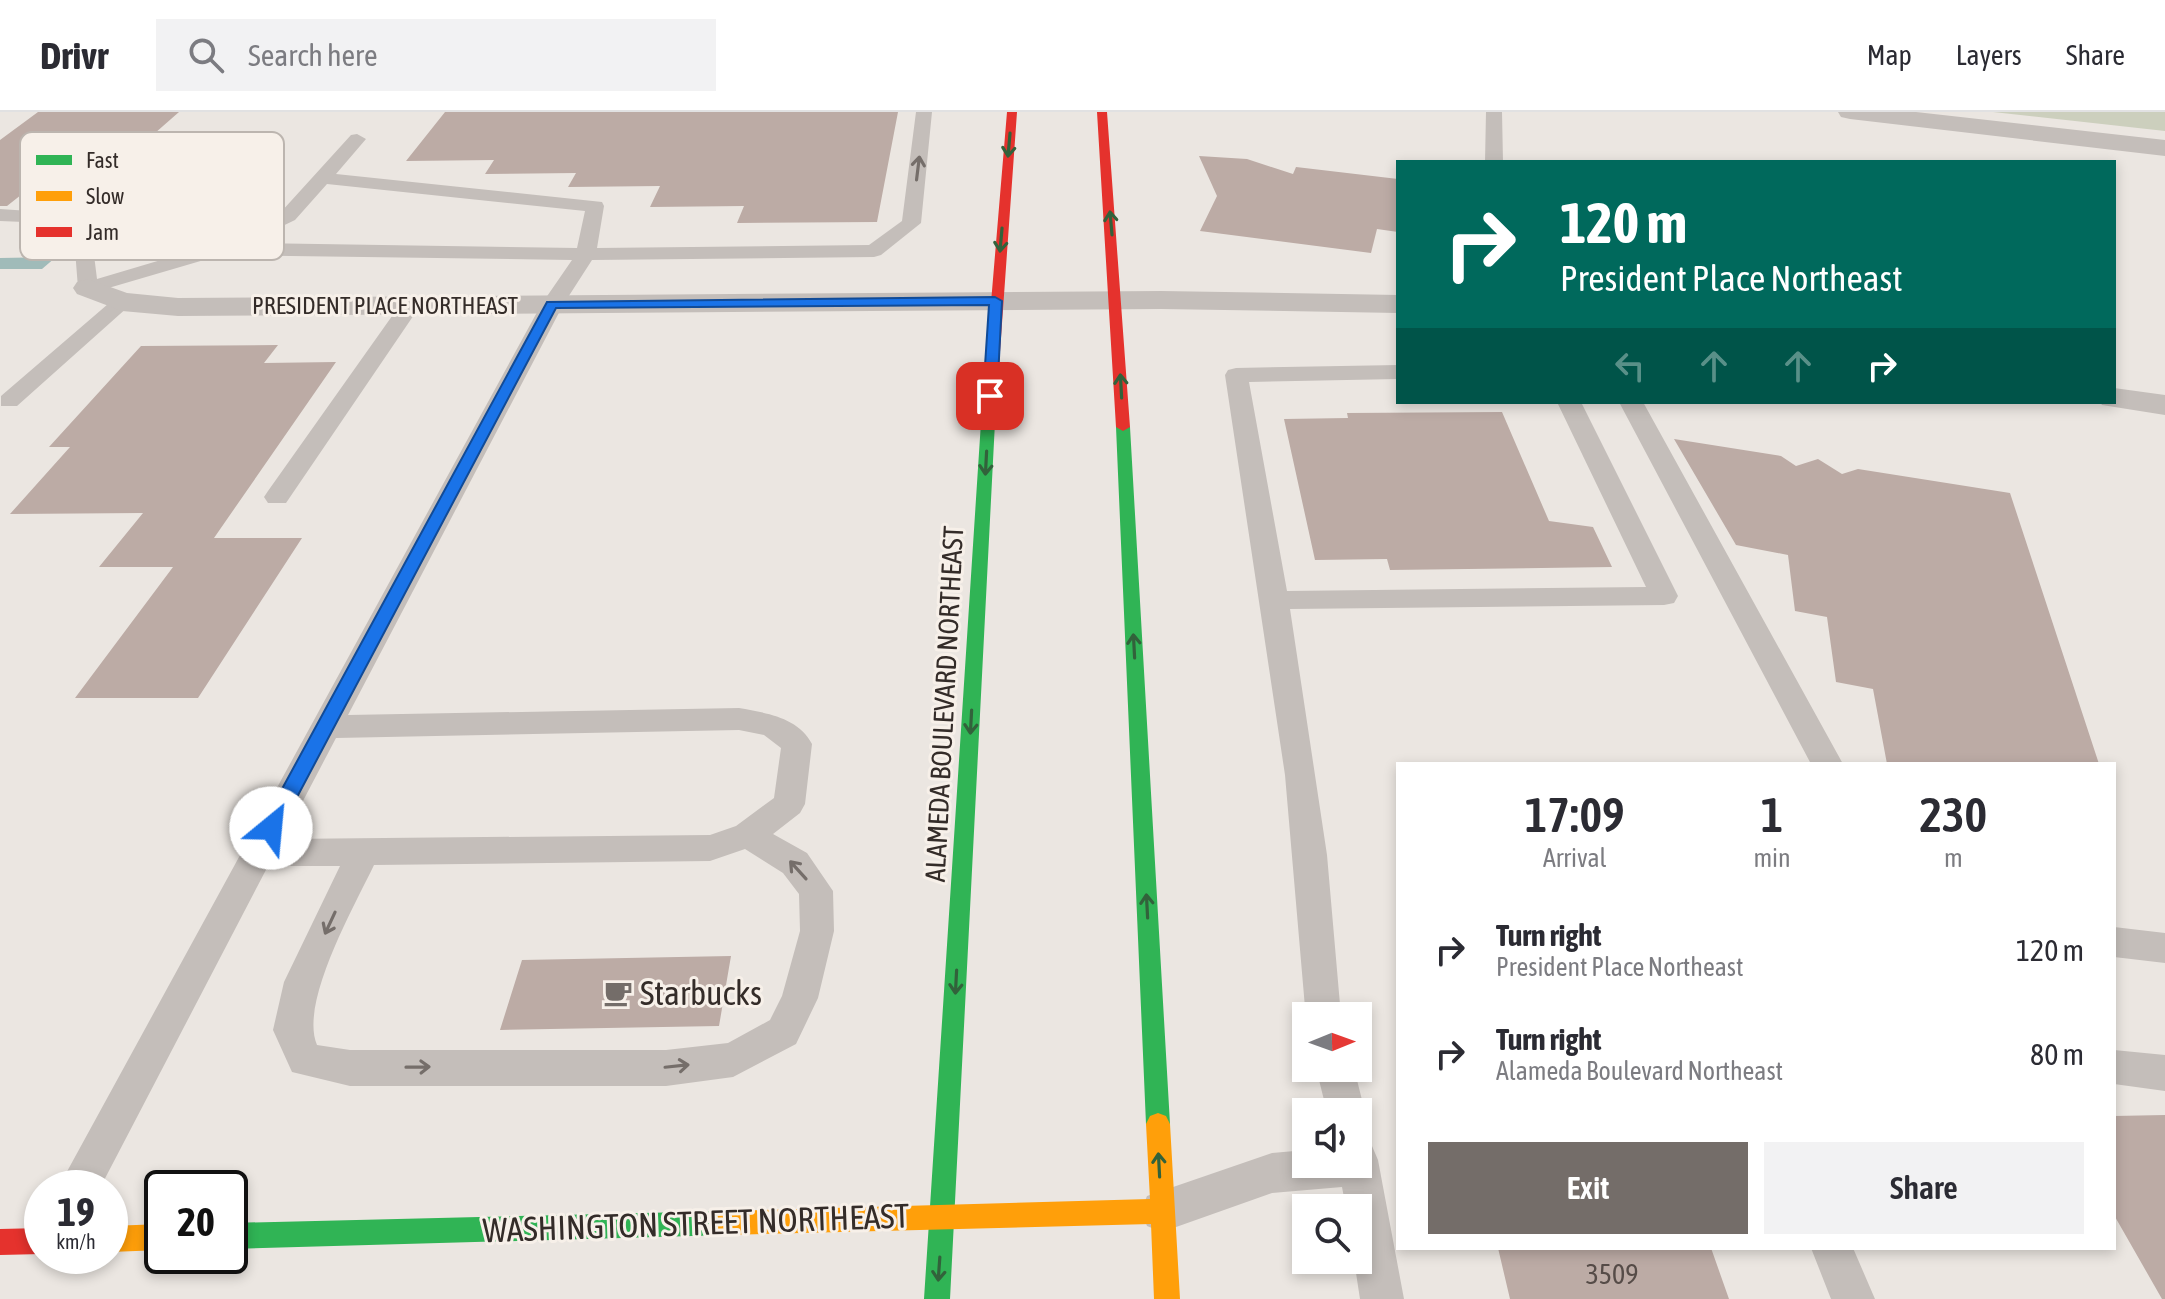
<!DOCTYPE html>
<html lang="en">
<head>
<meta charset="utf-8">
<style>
  :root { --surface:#fff; --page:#f2f2f3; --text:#2b2b33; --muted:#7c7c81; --line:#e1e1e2; --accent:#746d69 }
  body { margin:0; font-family:"Asap Condensed",sans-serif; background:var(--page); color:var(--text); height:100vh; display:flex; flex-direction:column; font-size:30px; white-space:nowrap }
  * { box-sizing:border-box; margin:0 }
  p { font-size:26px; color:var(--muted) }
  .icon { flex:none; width:44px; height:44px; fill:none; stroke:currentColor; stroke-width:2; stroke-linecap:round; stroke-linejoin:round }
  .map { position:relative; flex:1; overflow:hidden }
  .panel { position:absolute; left:1396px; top:650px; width:720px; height:488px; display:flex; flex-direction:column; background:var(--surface); border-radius:0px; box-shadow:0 4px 12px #0003 }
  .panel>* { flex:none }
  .top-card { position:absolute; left:1396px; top:48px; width:720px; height:244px; border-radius:0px; box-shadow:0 4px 12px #0003; background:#00695c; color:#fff; overflow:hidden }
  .needle { width:52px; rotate:89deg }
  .buttons { position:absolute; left:1292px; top:890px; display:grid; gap:16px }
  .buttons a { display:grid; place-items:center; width:80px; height:80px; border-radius:0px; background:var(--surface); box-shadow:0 4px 12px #0003; font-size:40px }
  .speed { position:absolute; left:24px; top:1058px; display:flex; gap:16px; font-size:40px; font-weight:700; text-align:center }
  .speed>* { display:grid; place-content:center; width:104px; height:104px; border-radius:50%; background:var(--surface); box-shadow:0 4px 12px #0003; line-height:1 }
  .speed small { font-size:20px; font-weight:400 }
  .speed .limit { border:4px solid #111; border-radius:12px; background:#fff; color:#111 }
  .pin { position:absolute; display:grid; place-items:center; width:68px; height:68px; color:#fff; margin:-34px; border-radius:16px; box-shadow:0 4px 12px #0006 }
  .me { position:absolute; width:88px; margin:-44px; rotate:28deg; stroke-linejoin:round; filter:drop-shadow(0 0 6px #0008) }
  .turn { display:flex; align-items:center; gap:28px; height:168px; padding:0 32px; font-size:36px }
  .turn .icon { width:104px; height:104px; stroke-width:2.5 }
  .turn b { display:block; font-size:56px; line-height:68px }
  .lanes { display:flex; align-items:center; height:76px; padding:0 32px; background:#0003; justify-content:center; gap:40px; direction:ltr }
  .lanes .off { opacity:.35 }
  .eta { display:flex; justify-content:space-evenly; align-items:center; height:136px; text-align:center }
  .eta b { font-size:48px; font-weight:600; line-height:56px }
  .cta { display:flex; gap:16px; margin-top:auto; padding:16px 32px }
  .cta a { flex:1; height:92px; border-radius:0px; background:var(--accent); color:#fff; font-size:32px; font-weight:600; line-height:92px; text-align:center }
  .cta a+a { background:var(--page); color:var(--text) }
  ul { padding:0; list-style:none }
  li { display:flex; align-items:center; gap:24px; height:104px; padding:0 32px }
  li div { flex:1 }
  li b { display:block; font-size:30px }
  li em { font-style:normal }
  header { display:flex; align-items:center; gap:48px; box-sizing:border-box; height:112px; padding:0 40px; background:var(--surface); border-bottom:2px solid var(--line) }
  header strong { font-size:38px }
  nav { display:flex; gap:44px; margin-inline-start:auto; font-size:28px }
  .search { width:560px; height:72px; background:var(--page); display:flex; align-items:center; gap:20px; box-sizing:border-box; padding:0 28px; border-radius:0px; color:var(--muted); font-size:30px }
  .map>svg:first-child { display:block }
  .green { fill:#cccfbd }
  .water { fill:#a0bbb9 }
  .building { fill:#bcaba5 }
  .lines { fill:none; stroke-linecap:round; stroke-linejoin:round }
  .lane { fill:#c4beba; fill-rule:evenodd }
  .street { fill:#c4beba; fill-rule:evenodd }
  .fast { fill:#30b455; fill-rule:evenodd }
  .slow { fill:#ff9f0a; fill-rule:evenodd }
  .jam { fill:#e5322d; fill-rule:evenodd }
  .oneway { stroke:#32623b }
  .oneway2 { stroke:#756e6a }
  .route { fill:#1a73e8; stroke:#114b97; stroke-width:2 }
  .labels { text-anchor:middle; stroke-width:6; stroke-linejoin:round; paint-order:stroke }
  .far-street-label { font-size:24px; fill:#342c29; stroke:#f7f0e9 }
  .street-label { font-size:28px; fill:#342c29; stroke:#f7f0e9 }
  .near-number-label { font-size:28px; fill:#564c48 }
  .near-poi-label { font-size:34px; fill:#342c29; stroke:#f7f0e9; text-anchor:start }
  .near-street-label { font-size:34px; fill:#342c29; stroke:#f7f0e9 }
  .key { fill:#f7f0e9; stroke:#bcb5af; stroke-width:2 }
  .key-label { font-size:22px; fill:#342c29 }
</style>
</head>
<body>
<header>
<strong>Drivr</strong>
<div class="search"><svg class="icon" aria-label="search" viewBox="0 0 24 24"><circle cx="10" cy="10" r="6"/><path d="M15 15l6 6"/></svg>Search here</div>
<nav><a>Map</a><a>Layers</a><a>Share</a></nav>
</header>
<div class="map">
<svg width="2165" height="1187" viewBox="0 0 2165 1187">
  <rect width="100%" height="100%" fill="#ebe6e1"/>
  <path class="green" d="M1993 0H2165V19Z"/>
  <path class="water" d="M56 145 42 157H0V146Z"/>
  <path class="building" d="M38 0H179L106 64H45L7 94H0V28Z
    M445 0H898L877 110 737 111 744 94 650 95 660 74 568 75 576 61 485 62 494 48 406 49Z
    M1199 44 1247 47 1293 62 1296 55 1398 67V120L1377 117 1371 141 1200 119 1217 84Z
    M278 233 264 251 336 250 214 426H302L198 586H75L173 455H99L143 401 10 402 70 335H49L141 234Z
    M1502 300 1549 409 1593 415 1612 455 1390 458 1387 447 1315 448 1284 307 1348 306 1347 301Z
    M1674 327 1781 344 1796 354 1818 347 1842 362 1858 357 2010 381 2099 652H1887L1873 577 1836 570 1827 505 1795 499 1788 443 1736 433Z
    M731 844 719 914 500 918 522 848Z
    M2165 1003V1187H2162L2114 1103V1004Z
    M1498 1136H1711L1729 1187H1510Z"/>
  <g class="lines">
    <path class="lane" d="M916 0H932L921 111 881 143 874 145 592 148 563 193 348 603 739 596C766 601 798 605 812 632L805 692 800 701 773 722 807 741 833 779 834 819 818 886 796 932 733 965 666 974H350L292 960 273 918 284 870 340 754H268L100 1076H58L541 193 572 148 221 143 88 182 78 176 73 112 0 109V97L89 103 97 167 208 134 186 95 246 27 252 26 261 31 205 96 224 127 281 100 351 23 357 22 366 27 336 62 602 90 604 94 597 136 869 133 902 109ZM327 72 585 99 577 136 247 131 295 108ZM739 618 764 623 781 636 774 686 736 714 710 723 283 727 336 626ZM745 737 783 761 799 782 800 819 782 884 770 908 728 931 666 938H350L317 933C299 891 354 795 374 753L710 749Z
      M1486 0H1502L1503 50H1485Z
      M122 184 133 190 129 194 17 294H1V284L115 186Z
      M409 188 420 194 286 391H268L264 385 268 379 402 190Z
      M1398 253V267L1249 270 1287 479 1646 475 1557 290H1581L1678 484 1674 491 1664 493 1290 497 1327 743 1341 904H1306V907L1285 663 1225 263 1228 258 1236 256Z
      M1619 290H1643L1843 652H1811Z
      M2114 815 2165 821V851L2114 845Z
      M2114 938 2165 943V979L2114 972Z
      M1316 956H1354L1365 1000 1360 1013 1358 1000H1327Z
      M1358 1028 1372 1034 1378 1048 1404 1187H1360L1354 1148H1358V1096H1346L1342 1075 1272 1081 1162 1120 1147 1114 1141 1099 1147 1084 1272 1041 1306 1038V1052H1358Z
      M1811 1136H1853L1875 1187H1831Z"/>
    <path class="street" d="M1838 0H1916L2165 28V44L1850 7 1841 5Z
      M88 167 127 181 178 186 1161 179 1398 183V201L1161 197 178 204 122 199 77 182 73 176 77 170Z
      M2114 276 2165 283V303L2102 293 2100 290H2114Z"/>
    <path class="fast" d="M988 306 995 310 950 1187H924L981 310Z
      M1123 311 1130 315 1170 1012 1166 1020 1158 1023 1150 1020 1146 1012 1116 315Z
      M727 1099 736 1102 739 1111 736 1120 727 1123 230 1137V1111Z"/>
    <path class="slow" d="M1158 1001 1166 1004 1170 1012 1180 1187H1154L1151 1112 727 1123 718 1120 715 1111 718 1102 727 1099 1150 1087 1146 1012 1150 1004Z
      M162 1112V1138L110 1140V1114Z"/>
    <path class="jam" d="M1007 0H1017L995 310 988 314 981 310Z
      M1097 0H1107L1130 315 1123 319 1116 315Z
      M42 1116V1142L0 1143V1117Z"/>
  </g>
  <defs><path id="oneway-shaft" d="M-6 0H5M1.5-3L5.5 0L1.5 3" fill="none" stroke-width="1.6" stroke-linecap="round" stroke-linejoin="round" transform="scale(2)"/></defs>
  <g class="oneway">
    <use href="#oneway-shaft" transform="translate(1009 33) rotate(95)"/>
    <use href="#oneway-shaft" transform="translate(1111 111) rotate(-95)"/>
    <use href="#oneway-shaft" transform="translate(1001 128) rotate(95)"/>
    <use href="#oneway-shaft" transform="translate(1121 274) rotate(-93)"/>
    <use href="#oneway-shaft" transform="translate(986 351) rotate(93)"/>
    <use href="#oneway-shaft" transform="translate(1134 534) rotate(-93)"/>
    <use href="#oneway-shaft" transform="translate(971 610) rotate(93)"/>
    <use href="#oneway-shaft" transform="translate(1147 794) rotate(-93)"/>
    <use href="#oneway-shaft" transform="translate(956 870) rotate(93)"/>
    <use href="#oneway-shaft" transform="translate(1159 1053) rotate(-93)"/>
    <use href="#oneway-shaft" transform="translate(939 1157) rotate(94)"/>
  </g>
  <g class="oneway2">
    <use href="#oneway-shaft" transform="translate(918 56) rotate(-83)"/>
    <use href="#oneway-shaft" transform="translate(798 758) rotate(-132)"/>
    <use href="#oneway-shaft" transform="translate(330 811) rotate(115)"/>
    <use href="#oneway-shaft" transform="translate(677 954) rotate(-6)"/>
    <use href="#oneway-shaft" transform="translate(418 955) rotate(-1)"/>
  </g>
  <path class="route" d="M995 185 1002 189 997 284 990 288 983 284 989 193 556 196 278 721H264L261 716 264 710 547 190Z"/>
  <defs>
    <symbol id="cafe-bare" viewBox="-9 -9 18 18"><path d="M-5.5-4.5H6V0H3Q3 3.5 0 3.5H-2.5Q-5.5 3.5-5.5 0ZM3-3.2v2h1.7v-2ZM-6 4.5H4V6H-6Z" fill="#746d69" stroke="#f7f0e9" stroke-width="2.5" paint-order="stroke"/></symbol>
  </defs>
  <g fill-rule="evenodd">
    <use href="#cafe-bare" x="598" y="861" width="40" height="40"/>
  </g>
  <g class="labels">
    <g class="far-street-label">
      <text x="385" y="202">PRESIDENT PLACE NORTHEAST</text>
    </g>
    <g class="street-label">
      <text transform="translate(944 592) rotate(-87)" y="10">ALAMEDA BOULEVARD NORTHEAST</text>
    </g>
    <g class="near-number-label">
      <text x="1612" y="1172">3509</text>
    </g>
    <g class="near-poi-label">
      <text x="640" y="893">Starbucks</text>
    </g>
    <g class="near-street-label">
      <text transform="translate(696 1111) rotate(-2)" y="12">WASHINGTON STREET NORTHEAST</text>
    </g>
  </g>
  <rect x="20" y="20" width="264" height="128" rx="12" class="key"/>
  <rect x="36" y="43" width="36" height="10" fill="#30b455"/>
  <rect x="36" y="79" width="36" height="10" fill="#ff9f0a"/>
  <rect x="36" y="115" width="36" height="10" fill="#e5322d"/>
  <g class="key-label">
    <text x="86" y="56">Fast</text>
    <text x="86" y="92">Slow</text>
    <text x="86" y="128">Jam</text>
  </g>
</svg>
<div class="buttons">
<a><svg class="needle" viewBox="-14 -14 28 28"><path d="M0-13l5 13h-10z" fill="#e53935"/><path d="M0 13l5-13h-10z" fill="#7c7c81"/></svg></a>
<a><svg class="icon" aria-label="sound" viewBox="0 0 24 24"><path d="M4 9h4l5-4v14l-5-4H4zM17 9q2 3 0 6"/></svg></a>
<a><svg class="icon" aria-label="search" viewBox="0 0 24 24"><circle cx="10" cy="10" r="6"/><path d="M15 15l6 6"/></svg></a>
</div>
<div class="speed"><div>19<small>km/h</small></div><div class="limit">20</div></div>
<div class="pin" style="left:990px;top:284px;background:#d93025"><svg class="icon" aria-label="arrive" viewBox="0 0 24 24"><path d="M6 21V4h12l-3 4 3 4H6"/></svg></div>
<svg class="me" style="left:271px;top:716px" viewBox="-20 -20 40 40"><circle r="19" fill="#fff"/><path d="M0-13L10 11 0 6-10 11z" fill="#1a73e8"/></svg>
<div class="top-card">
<div class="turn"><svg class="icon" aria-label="right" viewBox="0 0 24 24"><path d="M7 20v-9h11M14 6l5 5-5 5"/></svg><div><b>120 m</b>President Place Northeast</div></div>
<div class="lanes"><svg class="icon off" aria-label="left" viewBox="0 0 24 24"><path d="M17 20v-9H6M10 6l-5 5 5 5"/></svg><svg class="icon off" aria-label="ahead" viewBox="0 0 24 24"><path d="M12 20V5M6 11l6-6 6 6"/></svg><svg class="icon off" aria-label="ahead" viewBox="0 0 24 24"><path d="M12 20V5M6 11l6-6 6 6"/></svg><svg class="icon" aria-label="right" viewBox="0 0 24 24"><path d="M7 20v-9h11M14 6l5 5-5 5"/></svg></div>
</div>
<section class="panel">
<div class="eta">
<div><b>17:09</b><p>Arrival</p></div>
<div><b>1</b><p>min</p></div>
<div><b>230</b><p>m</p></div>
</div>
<ul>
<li><svg class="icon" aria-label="right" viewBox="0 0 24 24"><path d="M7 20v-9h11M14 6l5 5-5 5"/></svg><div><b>Turn right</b><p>President Place Northeast</p></div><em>120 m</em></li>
<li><svg class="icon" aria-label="right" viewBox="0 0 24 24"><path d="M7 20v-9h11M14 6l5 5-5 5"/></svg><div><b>Turn right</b><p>Alameda Boulevard Northeast</p></div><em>80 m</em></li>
</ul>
<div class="cta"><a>Exit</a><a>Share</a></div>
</section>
</div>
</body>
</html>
